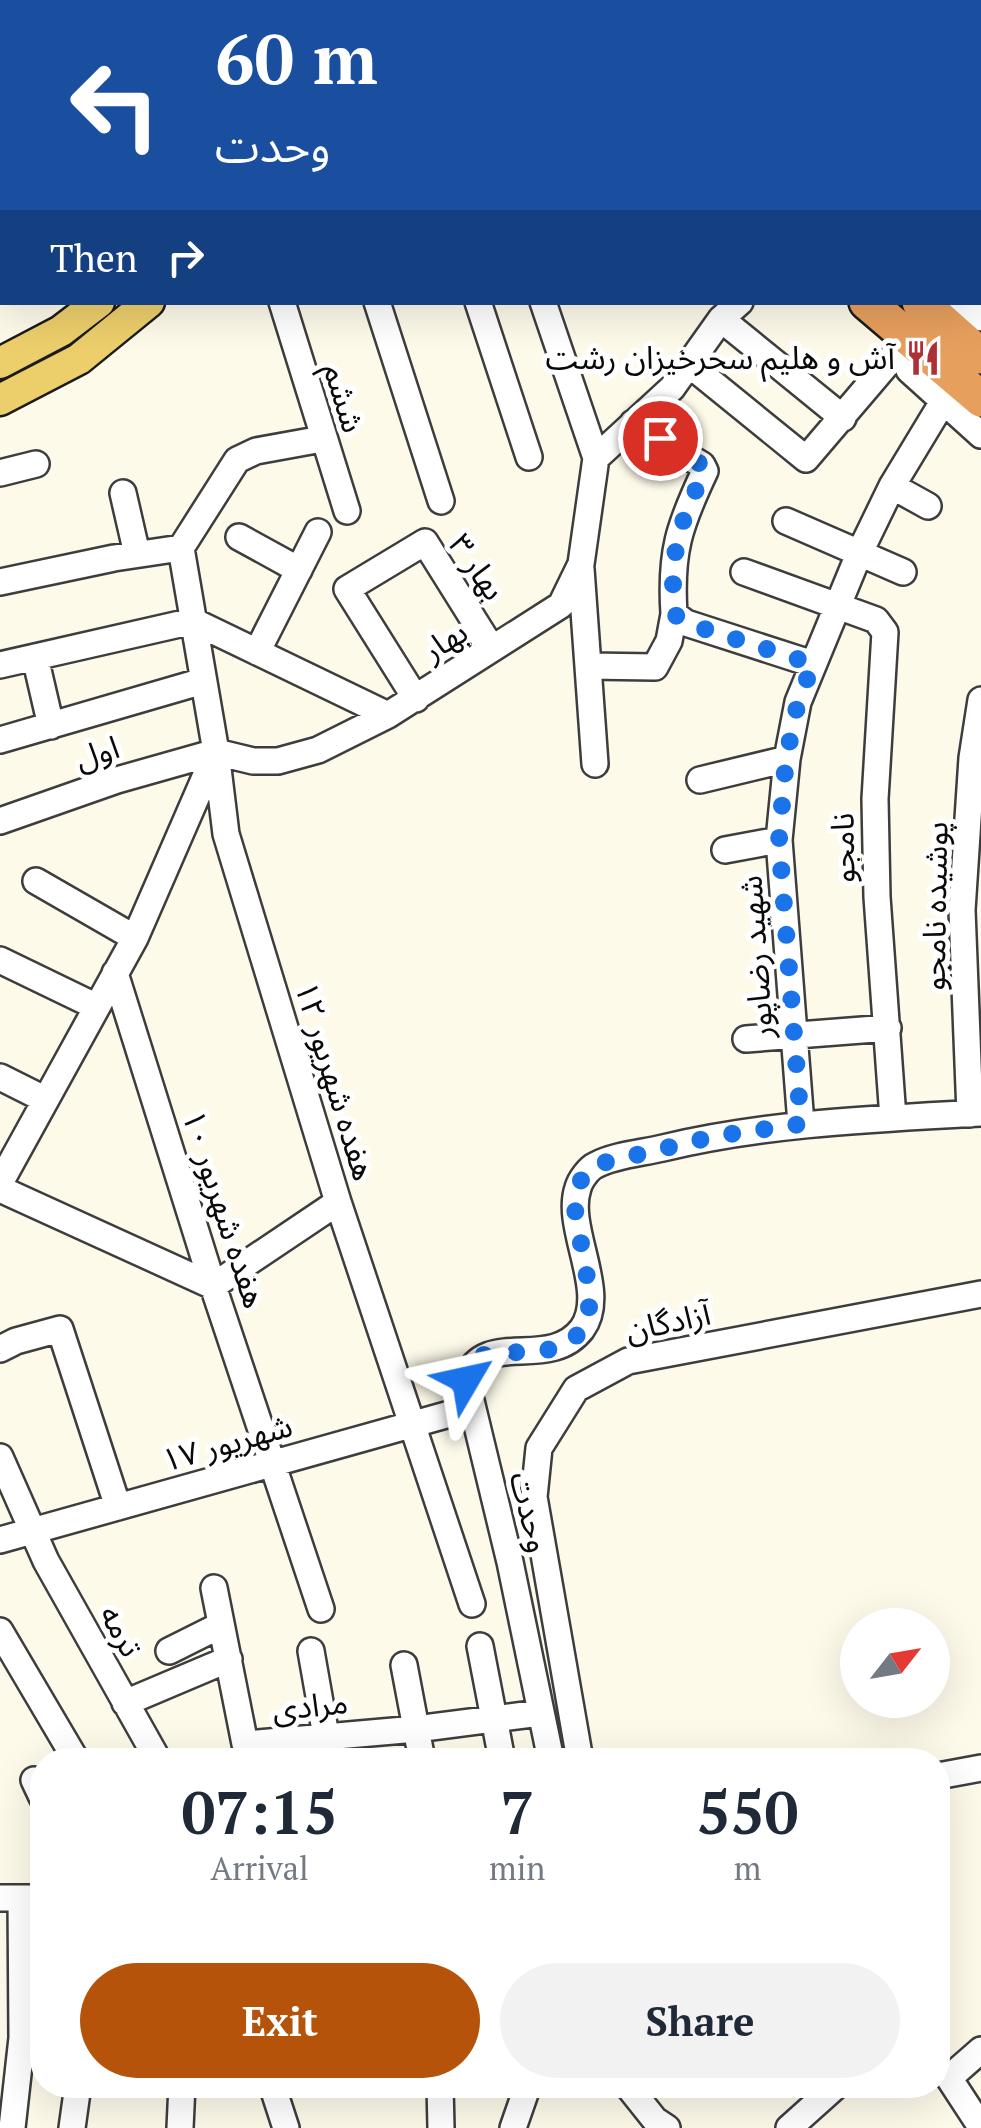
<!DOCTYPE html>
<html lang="en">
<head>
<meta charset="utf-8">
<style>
  :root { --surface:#fff; --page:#f2f2f3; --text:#1f2937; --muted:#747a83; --accent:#b45309 }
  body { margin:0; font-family:"PT Serif","Noto Sans Arabic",serif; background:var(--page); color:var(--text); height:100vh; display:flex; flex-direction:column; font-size:38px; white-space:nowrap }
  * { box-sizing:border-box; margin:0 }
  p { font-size:32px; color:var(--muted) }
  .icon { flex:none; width:55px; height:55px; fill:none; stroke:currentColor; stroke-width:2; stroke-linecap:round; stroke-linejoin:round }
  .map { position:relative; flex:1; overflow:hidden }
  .drawer { position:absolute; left:30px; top:1748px; width:920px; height:350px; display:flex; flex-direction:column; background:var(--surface); border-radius:40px; box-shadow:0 10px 40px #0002 }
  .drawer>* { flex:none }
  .banner { position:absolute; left:0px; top:0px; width:982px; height:305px; box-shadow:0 10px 40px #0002; background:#1a4fa0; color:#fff; overflow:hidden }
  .needle { width:65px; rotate:59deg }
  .fabs { position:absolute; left:840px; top:1608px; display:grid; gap:20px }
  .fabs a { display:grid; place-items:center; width:110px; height:110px; border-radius:50%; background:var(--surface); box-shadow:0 10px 40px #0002; font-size:50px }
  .pin { position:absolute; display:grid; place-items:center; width:85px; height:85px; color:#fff; margin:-42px; border:5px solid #fff; border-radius:50%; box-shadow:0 2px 10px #0007 }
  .me { position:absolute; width:110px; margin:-55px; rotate:54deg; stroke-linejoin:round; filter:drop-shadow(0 0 8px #0008) }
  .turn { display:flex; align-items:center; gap:35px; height:210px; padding:0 50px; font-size:45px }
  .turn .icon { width:130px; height:130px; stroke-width:2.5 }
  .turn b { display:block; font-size:70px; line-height:85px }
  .then { display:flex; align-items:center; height:95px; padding:0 50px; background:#0003; gap:20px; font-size:38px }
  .eta { display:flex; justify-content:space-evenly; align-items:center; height:170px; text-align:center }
  .eta b { font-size:60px; font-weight:700; line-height:70px }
  .cta { display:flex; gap:20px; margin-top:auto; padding:20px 50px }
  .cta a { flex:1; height:115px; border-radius:60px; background:var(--accent); color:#fff; font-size:40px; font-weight:700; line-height:115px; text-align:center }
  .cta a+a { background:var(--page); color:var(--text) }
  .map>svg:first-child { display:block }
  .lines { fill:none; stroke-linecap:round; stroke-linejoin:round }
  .minor-casing { stroke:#3d3d3d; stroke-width:30 }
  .major-casing { stroke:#1b1b1b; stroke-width:35 }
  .highway-casing { stroke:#1b1b1b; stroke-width:40 }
  .minor { stroke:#fff; stroke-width:25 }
  .major { stroke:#ecce6b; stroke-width:30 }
  .highway { stroke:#e79f5e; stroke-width:35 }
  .route { stroke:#1a73e8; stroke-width:18; stroke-dasharray:0 32.4 }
  .labels { text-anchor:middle; stroke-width:10; stroke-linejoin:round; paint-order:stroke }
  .poi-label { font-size:32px; fill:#0a0a0a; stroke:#fff; text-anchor:end }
  .street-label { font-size:32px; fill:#0a0a0a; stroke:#fff }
</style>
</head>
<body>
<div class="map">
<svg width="981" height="2128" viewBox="0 0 981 2128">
  <rect width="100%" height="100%" fill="#fdfaea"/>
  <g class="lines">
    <defs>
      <path id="minor" d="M589 0 592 2
        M720 0V2
        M782 0 783 2
        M933 0 934 2
        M980 38 981 37
        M980 100 981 103
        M980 158 981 160
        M980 207 981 206
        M980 229 981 228
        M0 273 2 272
        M282 302 347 511
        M377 302 441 501
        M478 302 529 457
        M962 302 981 318
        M721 319 843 418
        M910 337 909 370 981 435
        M689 364 806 459 910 337
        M633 423 702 465 705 471C679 526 670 552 674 614L686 623 813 664
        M322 439 256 451 237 460 181 548 216 752 226 834 338 1202 472 1604
        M596 458 672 388 721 319 740 302
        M0 473 36 464
        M892 486 928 506
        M123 493 137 554
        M786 521 903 572
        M239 537 299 570
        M581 569 595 764
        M744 572 876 620 885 632 875 799 877 897 893 1118
        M0 582 114 558 181 548
        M257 652 318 532
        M35 657 51 726
        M0 665 193 621 388 715
        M588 666 655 667 669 641 674 614
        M416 699 347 589 425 542 492 649
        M0 740 203 681
        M700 780 787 759
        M0 821 117 780 216 752 253 761H278L318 750 388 715 561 605 581 564 596 458 543 302
        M725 850 779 840
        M36 881 135 938
        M0 960 95 1006
        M115 973 213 1286 321 1609
        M746 1039 888 1028
        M0 1077 44 1099
        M970 1114 962 910 972 758 981 700
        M801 1124 779 840 787 759 798 702 859 554 892 486 944 400
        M0 1183 135 938 216 752
        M0 1189 213 1286 338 1202
        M0 1349 16 1341 60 1329 118 1507
        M0 1457 46 1561 158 1760
        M0 1540 471 1408
        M214 1588 245 1744 416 1729 540 1713
        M0 1631 76 1760
        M480 1646 502 1760
        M169 1651 221 1625
        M311 1651 326 1736
        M404 1665 422 1760
        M125 1703 229 1659
        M551 1760 510 1562 466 1380C483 1328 549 1372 582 1329 609 1292 564 1228 578 1188 580 1180 589 1168 596 1165 615 1155 642 1153 663 1148 767 1123 874 1119 981 1113
        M580 1760 534 1497 539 1448 576 1389 628 1361 981 1294
        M938 1776 981 1768
        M34 1780 42 1797
        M0 1898H42
        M981 2050 949 2078 981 2127
        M272 2085 286 2128
        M440 2085 441 2128
        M627 2085 655 2120 667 2128
        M12 2128 22 2038 21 1898
        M72 2128 78 2085
        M180 2128 182 2085
        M513 2128 528 2085
        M789 2128 837 2085"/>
      <path id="major" d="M364 2 366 0
        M419 2 424 0
        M0 363 61 331 99 302
        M0 400 79 359 149 302"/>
      <path id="highway" d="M490 0 493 2
        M544 0 547 2
        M867 302 981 399
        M920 302 981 356"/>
    </defs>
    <use href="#minor" class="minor-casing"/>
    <use href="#major" class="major-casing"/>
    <use href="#highway" class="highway-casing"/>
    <use href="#minor" class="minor"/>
    <use href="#major" class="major"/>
    <use href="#highway" class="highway"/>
  </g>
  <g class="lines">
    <path class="route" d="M466 1380 470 1366 483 1355 555 1349 574 1339 588 1321 590 1294 574 1204 578 1184 594 1165 716 1136 801 1124 779 840 786 759 798 702 813 664 686 623 674 614C670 553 678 525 705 471L702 465 660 438"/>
  </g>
  <defs>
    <symbol id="restaurant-bare" viewBox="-9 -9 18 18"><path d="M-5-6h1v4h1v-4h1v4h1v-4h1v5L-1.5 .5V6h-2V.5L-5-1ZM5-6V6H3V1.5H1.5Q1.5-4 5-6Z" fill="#ad3034" stroke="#fff" stroke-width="2.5" paint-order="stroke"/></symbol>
  </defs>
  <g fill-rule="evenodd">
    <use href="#restaurant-bare" x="898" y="333" width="50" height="50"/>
  </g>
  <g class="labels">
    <g class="poi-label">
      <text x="895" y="369">آش و هلیم سحرخیزان رشت</text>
    </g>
    <g class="street-label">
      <text transform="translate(344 398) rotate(73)" y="11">ششم</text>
      <text transform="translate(477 567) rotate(55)" y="11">بهار ۳</text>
      <text transform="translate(445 641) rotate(-33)" y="11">بهار</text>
      <text transform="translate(97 753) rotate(-18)" y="11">اول</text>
      <text transform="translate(843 848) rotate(-91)" y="11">نامجو</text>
      <text transform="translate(935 906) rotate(-89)" y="11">پوشیده نامجو</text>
      <text transform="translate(756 957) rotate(-94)" y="11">شهید رضاپور</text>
      <text transform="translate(335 1081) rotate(73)" y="11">هفده شهریور ۱۲</text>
      <text transform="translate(224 1209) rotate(72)" y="11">هفده شهریور ۱۰</text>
      <text transform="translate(668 1322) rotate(-12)" y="11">آزادگان</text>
      <text transform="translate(227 1443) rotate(-16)" y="11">۱۷ شهریور</text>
      <text transform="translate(530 1512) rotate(76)" y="11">وحدت</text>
      <text transform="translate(121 1631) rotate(61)" y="11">ترمه</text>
      <text transform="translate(310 1706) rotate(-6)" y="11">مرادی</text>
    </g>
  </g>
</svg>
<div class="fabs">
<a><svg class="needle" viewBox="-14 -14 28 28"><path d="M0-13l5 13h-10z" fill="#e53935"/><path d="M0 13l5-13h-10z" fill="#747a83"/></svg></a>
</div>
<div class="pin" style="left:660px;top:438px;background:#d93025"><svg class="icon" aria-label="arrive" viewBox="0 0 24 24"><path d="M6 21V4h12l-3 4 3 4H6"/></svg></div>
<svg class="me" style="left:466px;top:1380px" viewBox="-20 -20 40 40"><path d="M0-17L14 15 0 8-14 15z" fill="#1a73e8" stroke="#fff" stroke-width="4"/></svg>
<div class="banner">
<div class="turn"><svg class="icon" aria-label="left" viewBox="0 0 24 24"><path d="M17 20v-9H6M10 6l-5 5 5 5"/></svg><div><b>60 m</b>وحدت</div></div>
<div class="then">Then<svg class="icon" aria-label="right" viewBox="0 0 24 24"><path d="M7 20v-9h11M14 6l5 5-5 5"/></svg></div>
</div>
<section class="drawer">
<div class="eta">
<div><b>07:15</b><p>Arrival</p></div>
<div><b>7</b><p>min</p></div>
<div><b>550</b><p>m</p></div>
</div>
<div class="cta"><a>Exit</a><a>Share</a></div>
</section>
</div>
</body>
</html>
